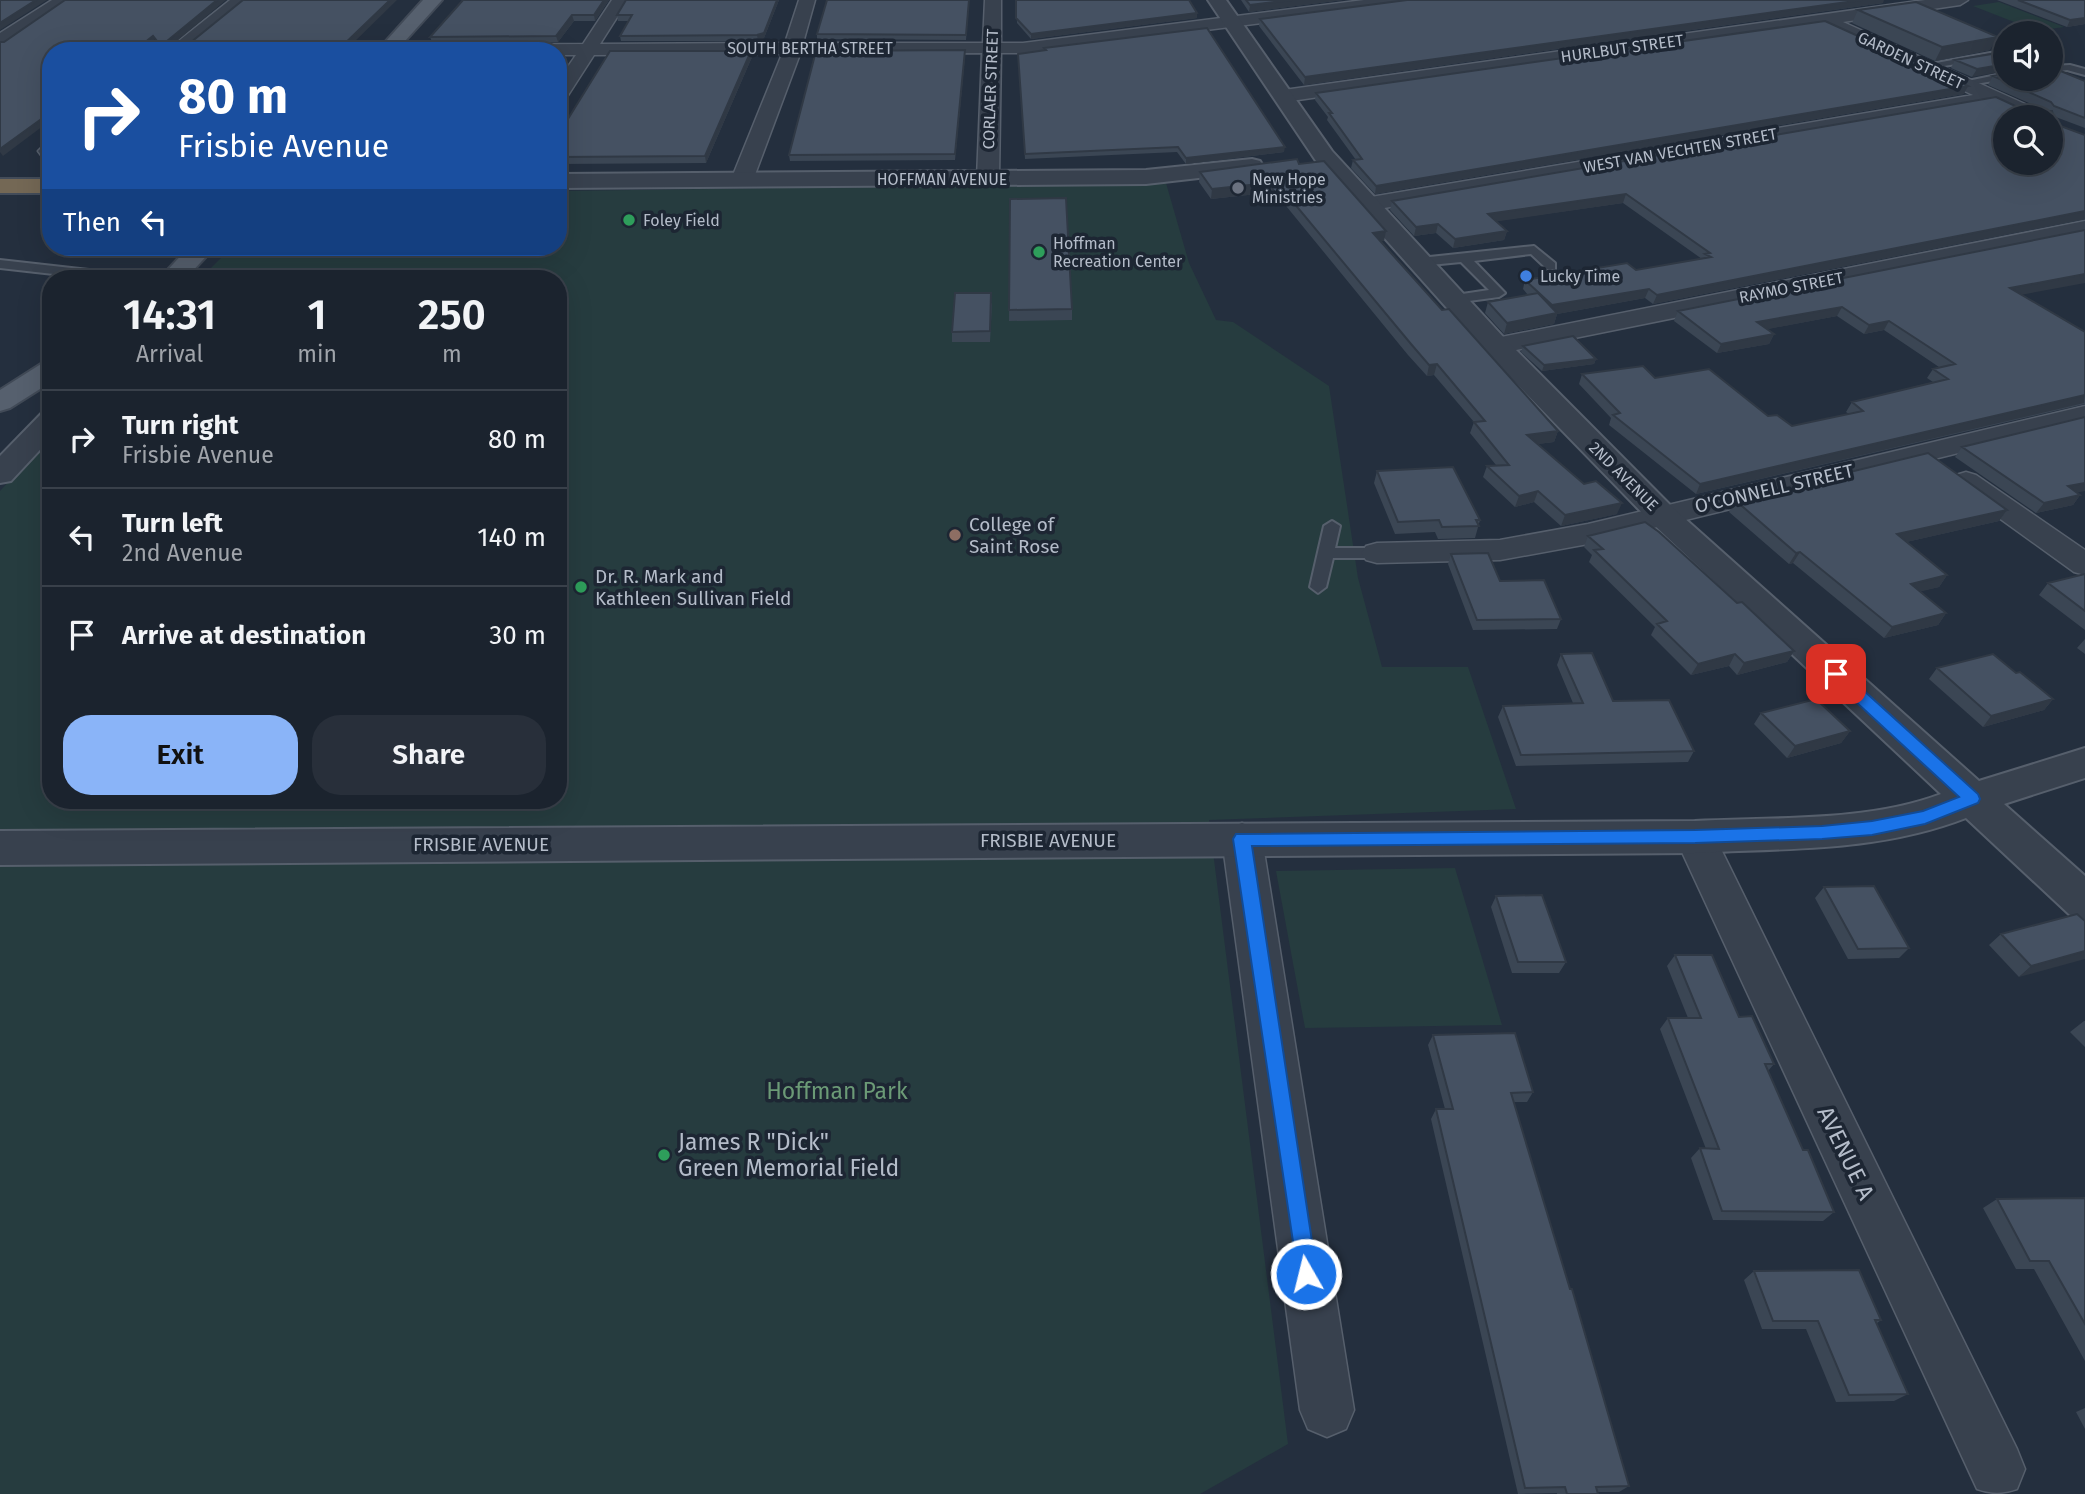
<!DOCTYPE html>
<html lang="en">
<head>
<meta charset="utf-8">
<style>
  :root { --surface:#1b232e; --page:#282f3a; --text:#f1f3f6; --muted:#a0a4aa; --line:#39404a; --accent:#8ab4f8 }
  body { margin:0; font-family:"Fira Sans",sans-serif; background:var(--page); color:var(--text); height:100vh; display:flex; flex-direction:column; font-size:26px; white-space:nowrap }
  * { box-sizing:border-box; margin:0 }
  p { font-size:23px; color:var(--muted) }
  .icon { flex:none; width:38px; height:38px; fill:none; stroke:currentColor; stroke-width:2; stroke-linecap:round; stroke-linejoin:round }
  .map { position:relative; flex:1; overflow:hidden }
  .sheet { position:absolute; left:42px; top:270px; width:525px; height:539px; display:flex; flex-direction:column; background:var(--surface); border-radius:28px; box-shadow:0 7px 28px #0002,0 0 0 2px var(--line) }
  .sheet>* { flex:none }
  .guide { position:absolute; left:42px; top:42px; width:525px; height:214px; border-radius:28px; box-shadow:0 7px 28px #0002,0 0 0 2px var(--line); background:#1a4fa0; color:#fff; overflow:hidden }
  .fabs { position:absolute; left:1993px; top:21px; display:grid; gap:14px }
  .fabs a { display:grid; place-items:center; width:70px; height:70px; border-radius:50%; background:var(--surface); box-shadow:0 7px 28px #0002,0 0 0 2px var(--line); font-size:35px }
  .pin { position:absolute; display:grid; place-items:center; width:60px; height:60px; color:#fff; margin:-30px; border-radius:14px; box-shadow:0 4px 10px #0006 }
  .me { position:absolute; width:77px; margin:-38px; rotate:352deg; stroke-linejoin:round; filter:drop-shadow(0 0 5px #0008) }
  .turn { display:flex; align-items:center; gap:24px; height:147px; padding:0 21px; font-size:32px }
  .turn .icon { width:91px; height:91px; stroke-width:2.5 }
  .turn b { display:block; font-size:49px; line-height:60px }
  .then { display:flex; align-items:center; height:66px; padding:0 21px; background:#0003; gap:14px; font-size:26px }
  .eta { display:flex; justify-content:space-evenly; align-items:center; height:119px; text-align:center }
  .eta b { font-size:42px; font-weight:600; line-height:49px }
  .cta { display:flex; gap:14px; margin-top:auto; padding:14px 21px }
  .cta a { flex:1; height:80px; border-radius:28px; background:var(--accent); color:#111; font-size:28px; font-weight:600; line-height:80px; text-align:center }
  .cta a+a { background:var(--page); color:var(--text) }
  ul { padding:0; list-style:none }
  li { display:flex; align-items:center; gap:21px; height:98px; padding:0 21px; border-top:2px solid var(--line) }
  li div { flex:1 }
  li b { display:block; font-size:26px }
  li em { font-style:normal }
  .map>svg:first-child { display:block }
  .green { fill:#263c3f }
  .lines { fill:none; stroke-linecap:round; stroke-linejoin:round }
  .service-casing { stroke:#565f6c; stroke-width:4 }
  .minor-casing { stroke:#565f6c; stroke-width:3 }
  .tertiary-casing { stroke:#565f6c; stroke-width:4 }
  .primary-casing { stroke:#414a57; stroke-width:4 }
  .motorway-casing { stroke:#434c59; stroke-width:4 }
  .service { fill:#38414e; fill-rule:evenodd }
  .minor { fill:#38414e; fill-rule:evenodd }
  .tertiary { fill:#38414e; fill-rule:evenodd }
  .primary { fill:#56606e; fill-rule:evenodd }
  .motorway { fill:#746855; fill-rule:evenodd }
  .wall { fill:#3b4654 }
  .shaded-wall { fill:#303945 }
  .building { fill:#455162; stroke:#303945; stroke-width:2; fill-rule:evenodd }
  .route { fill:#1a73e8; stroke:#114b97; stroke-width:2 }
  .worship-dot { fill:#6b7280; stroke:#1d2633; stroke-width:2.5 }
  .leisure-dot { fill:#2e9e5b; stroke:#1d2633; stroke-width:2.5 }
  .shop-dot { fill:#3f7fe0; stroke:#1d2633; stroke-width:2.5 }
  .education-dot { fill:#8d6e63; stroke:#1d2633; stroke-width:2.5 }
  .labels { text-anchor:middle; stroke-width:7; stroke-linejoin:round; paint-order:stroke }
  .far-street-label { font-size:16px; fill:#b4bcc9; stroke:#1d2633 }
  .far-poi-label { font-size:16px; fill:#b4bcc9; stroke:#1d2633; text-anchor:start }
  .street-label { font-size:19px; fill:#b4bcc9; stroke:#1d2633 }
  .poi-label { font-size:19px; fill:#b4bcc9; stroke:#1d2633; text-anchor:start }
  .near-park-label { font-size:23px; fill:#6b9a76; stroke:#1d2633 }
  .near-poi-label { font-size:23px; fill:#b4bcc9; stroke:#1d2633; text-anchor:start }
  .near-street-label { font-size:23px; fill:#b4bcc9; stroke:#1d2633 }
</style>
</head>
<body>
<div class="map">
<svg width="2085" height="1494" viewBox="0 0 2085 1494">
  <rect width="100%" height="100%" fill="#242f3e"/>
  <path class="green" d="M1999 2 2064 27 2037 31 1973 6Z
    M1166 183 1189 263 1216 320 1233 322 1329 386 1358 578 1382 667H1468L1516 809 1209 820 1288 1444 1200 1494H0V491L51 436V800H558V278H201L232 247H558V191Z
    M1455 868 1502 1025 1305 1028 1276 871Z"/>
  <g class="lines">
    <defs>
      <path id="service" d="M2001 51 2006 52V59L2000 57 1925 69 1920 66Z
        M2070 65 2085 69V75L2067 70 2051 72V66Z
        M2006 73V79L1963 86 1958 83Z
        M1534 246 1555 263V269H1547L1531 254 1474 261 1505 293 1499 297 1454 303 1448 299 1449 296 1489 290 1461 262 1420 266 1414 262 1420 258Z
        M0 260 89 270 176 271 182 275 178 278H89L0 268Z
        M1332 521 1340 526 1335 548H1377L1385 553 1377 558H1333L1326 587 1318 593 1310 587 1324 526Z"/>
      <path id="minor" d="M52 0H71L6 45 0 46V33Z
        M230 0H248L186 51H166Z
        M612 0H628L600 44 785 43 799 0H815L803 43H983L985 0H1001V43H1023L1364 0H1412L1404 5 1023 53H1001L999 178 996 183H980L977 178 982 53 800 54 753 180 750 185H734L731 180 782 54 594 55 565 100 558 102V81L576 55H558V51L378 50 387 45 583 44Z
        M1925 0H1968L1960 5 1843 22 2045 113 2048 117H2022L1992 103 1367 211 1359 209 1356 204 1359 199 1973 95 1822 25 1284 102 1274 96 1284 90Z
        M51 143V157L41 155 38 151 44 145Z
        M2085 221V235L1496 354 1487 351 1483 346 1487 341 1496 338Z
        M2085 406V422L1588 544 1500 560 1377 563 1366 560 1361 553 1366 546 1377 543 1500 540 1588 524Z
        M1966 472 1976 475 2085 550V575L2074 572 1956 487 1951 481 1956 475Z
        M1695 821 1709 826 1715 837 2017 1449 2025 1469 2017 1489C2002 1494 1992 1494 1977 1489L1675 837 1681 826Z
        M1242 823 1256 828 1262 839 1354 1410 1346 1429 1327 1437 1308 1429 1300 1410 1222 839 1228 828Z"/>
      <path id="tertiary" d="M1208 0H1226L1332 151 1506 340 1673 508 1979 781 2085 748V778L2004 804 2085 876V920L2070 915 1966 818C1879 852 1788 848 1695 853L0 865V831L1695 821C1774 817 1867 822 1941 794L1651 522 1486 352 1316 161Z
        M1252 159 1260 161 1263 166 1260 171 1146 184 558 188V174L1146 170Z
        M51 411V438L11 481 0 483V456L41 414Z"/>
      <path id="primary" d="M423 0H442L396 51H377Z
        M189 247H215L186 278H160Z
        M51 362V382L10 408 0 411V390L41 364Z"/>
      <path id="motorway" d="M0 179H51V193H0Z"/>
    </defs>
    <use href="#service" class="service-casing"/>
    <use href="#minor" class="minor-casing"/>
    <use href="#tertiary" class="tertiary-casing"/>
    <use href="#primary" class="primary-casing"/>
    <use href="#motorway" class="motorway-casing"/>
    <use href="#service" class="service"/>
    <use href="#minor" class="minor"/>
    <use href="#tertiary" class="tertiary"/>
    <use href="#primary" class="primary"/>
    <use href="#motorway" class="motorway"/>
  </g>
  <path class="wall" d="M609 0 595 21H574L558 42H432L430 37Z
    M779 0 764 38 758 41H621L620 36 629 21H618L617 15Z
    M969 0 966 40 817 39V34Z
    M1016 0 1197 13V18L1031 39 1017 23Z
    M1241 0H1343L1249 12Z
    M1997 0H2085V24L2067 27Z
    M1406 1 1883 3 1304 85 1259 26 1260 19Z
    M1858 10 1990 50 1935 61 1852 23Z
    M1044 48 1284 152 1186 164 1177 152 1025 159 1018 54 1044 50Z
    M2006 52 1972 77 1951 68 1955 60Z
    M965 56 955 160 790 161 789 155Z
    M752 57 706 163 558 164V135Z
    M1993 76 2085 81V128L2053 116 2055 124 2085 135V219L1653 304 1645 298 1557 314 1554 324 1504 334 1485 313 1488 302 1528 295 1523 289 1525 280 1636 270 1702 259 1623 203 1496 221 1507 231 1504 240 1453 248 1436 233 1414 236 1390 210 1392 201 2026 111H2047L1988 85Z
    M1316 93 1964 94 1375 194 1351 168 1353 160H1356L1327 120 1328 117 1315 100Z
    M1299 164 1384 241H1381L1442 310 1558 431 1554 442 1537 444 1617 514 1561 526 1534 502 1515 507 1483 477 1487 466 1496 465 1470 433 1474 422 1434 375 1427 376 1408 355 1282 201 1273 202 1266 193 1211 199 1199 182 1200 172Z
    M1010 199 1072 309V320L1009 321Z
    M2021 294 2085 332V404L1696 494 1609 425 1611 418 1579 384 1582 374 1655 378 1768 416 1792 426 1849 414 1846 412 1852 402 1933 382 1927 378 1933 369 1939 367 1884 330 1864 334 1837 316 1767 329 1774 334 1769 344 1717 353 1674 321 1678 311Z
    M992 303 990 342H952V332Z
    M1523 346 1596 359 1594 364 1542 371 1521 352Z
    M1962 447 2077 493 2080 495 2073 505 2036 513 1955 457Z
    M1377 471 1480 520 1475 538 1438 539 1435 532 1395 534 1374 483Z
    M1735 500 2007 510 1999 521 1906 542 1947 575 1939 587 1920 591 1946 613 1938 625 1884 638 1793 563 1789 564 1729 512Z
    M1588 536 1737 603 1794 651 1787 662 1737 675 1729 666 1691 675 1651 635 1655 627 1589 562 1592 555 1584 547Z
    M1451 554 1500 581 1561 619 1557 629 1473 630 1448 564Z
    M2085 574V630L2039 595 2048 583Z
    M2085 639V654L2077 648Z
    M1561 654 1613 701 1694 751 1688 762 1516 766 1498 717 1503 706 1573 703 1557 665Z
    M1937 668 2053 699 2044 710 1983 727 1929 679Z
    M1761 713 1850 731 1841 743 1787 758 1754 724Z
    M1824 887 1909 948 1899 958 1848 959 1815 898Z
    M1496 896 1566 962 1559 973H1512L1491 907Z
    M2085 921 2019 977 1989 945 2001 934Z
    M1675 955 1739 1017 1774 1064 1768 1071 1803 1150 1834 1212 1823 1221 1713 1220 1691 1158 1700 1148 1706 1149 1660 1029 1668 1018H1688L1667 966Z
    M2084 1021H2085V1047L2070 1032Z
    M1433 1035 1533 1092 1527 1102H1514L1629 1486 1619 1492H1598V1494H1557V1493L1518 1494 1431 1119 1436 1109H1445L1428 1045Z
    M2085 1198V1361L2034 1269H2016L1983 1208 1997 1199Z
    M1754 1271 1881 1320 1876 1324 1908 1394 1894 1401 1836 1402 1806 1329H1762L1744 1280Z
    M2085 1408V1429L2076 1412Z"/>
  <path class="shaded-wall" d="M36 0H47L0 30V23Z
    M217 0H226L165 51 162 48 163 51 161 46Z
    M390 0H397L345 51H337Z
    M604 0H609L595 21 594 15Z
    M777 0H779L764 38 758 41 757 35Z
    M1292 0H1343L1249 12 1250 5Z
    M1862 0H1884L1883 3 1304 85 1305 77Z
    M1197 13V18L1031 39V34Z
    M572 15 574 21 558 42 556 36Z
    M2085 18V24L2067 27 2070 20Z
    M153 36 156 42 144 51H134Z
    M1998 37 1990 50 1935 61 1942 47Z
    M965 50V56L955 160V154Z
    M751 51 752 57 706 163 705 156Z
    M2006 64V71L1972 77 1977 69Z
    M1968 86 1964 94 1375 194 1376 186Z
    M51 112V120L3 156 0 152V149Z
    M1285 147 1284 152 1186 164V158Z
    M1268 183 1266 193 1211 199 1212 189Z
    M1284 191 1282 201 1273 202 1275 192Z
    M1626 194 1623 203 1486 223 1488 214Z
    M2085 211V219L1653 304 1657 295Z
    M1438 224 1436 233 1414 236 1416 227Z
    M1386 231 1384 241 1371 243 1373 233Z
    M1507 231 1504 240 1453 248 1455 239Z
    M2085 274V283L2004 298 2010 288Z
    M1649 289 1645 298 1557 314 1554 324 1504 334 1507 323 1550 314 1552 305Z
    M1842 307 1837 316 1753 332 1757 322Z
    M1889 321 1884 330 1864 334 1869 325Z
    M1774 334 1769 344 1717 353 1721 344Z
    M1596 359 1594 364 1542 371 1544 365Z
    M1437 364 1434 375 1427 376 1429 365Z
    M2085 395 2084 403 1696 494 1700 484Z
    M1558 431 1554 442 1523 446 1527 435Z
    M2085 483V491L2061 496 2068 486Z
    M1538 491 1534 502 1515 507 1519 496Z
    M2080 495 2073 505 2036 513 2044 503Z
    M1622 503 1617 514 1561 526 1565 515Z
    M2007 510 1999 521 1889 546 1897 534Z
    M1800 552 1793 563 1789 564 1796 553Z
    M1947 575 1939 587 1903 596 1911 584Z
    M1946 613 1938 625 1884 638 1892 627Z
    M1794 651 1787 662 1737 675 1744 663Z
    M1735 654 1729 666 1691 675 1698 664Z
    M2053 699 2044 710 1983 727 1991 716Z
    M1850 731 1841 743 1787 758 1795 746Z
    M2085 951V959L2019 977 2031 966Z"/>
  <path class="building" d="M0 0H36L0 23Z
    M65 0H217L161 46 153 36 134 51H51V112L0 149V42H4Z
    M243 0H390L337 51H165L162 48 185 47Z
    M463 0H604L594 15H572L556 36 430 37Z
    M626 0H777L764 33 757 35 620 36 632 15H617Z
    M827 0H969L966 35 817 34Z
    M1016 0H1189L1197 13 1031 34 1016 18Z
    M1246 0H1292L1250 5Z
    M1407 0H1862L1305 77 1260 19Z
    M2018 0H2085V18L2070 20Z
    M1916 2 1998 37 1942 47 1858 10Z
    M1825 21 1968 86 1376 186 1353 160 1362 159 1329 113H1332L1316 93Z
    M1207 28 1285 147 1186 158 1178 147 1025 154 1018 54 1046 50 1044 48Z
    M420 46 547 47 545 51H416Z
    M965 50 955 154 789 155 816 51Z
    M610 51H751L705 156 558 157V135Z
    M2004 52H2006V64L1977 69 1955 60Z
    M2051 67 2085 81V118L2054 106 2051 102 1993 76 2006 74V79H2051Z
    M1996 97 2026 111H2052L2055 124 2085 135V211L1657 295 1649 289 1552 305 1525 280 1627 263 1636 270 1711 257 1705 254 1710 253 1626 194 1488 214 1507 231 1455 239 1438 224 1416 227 1392 201ZM2006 117H2051V163H2006Z
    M1297 159 1299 164 1324 161 1386 231 1373 233 1442 310 1449 309 1558 431 1527 435 1584 484 1596 481 1622 503 1565 515 1538 491 1519 496 1487 466 1509 465 1474 422 1485 421 1437 364 1429 365 1411 344 1284 191 1275 192 1268 183 1212 189 1200 172Z
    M1066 198 1072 309 1009 310 1010 199Z
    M2085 230V274L2010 288 2085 332V395L1700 484 1613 415 1620 413 1582 374 1643 366 1655 378 1709 369 1768 416 1777 415 1792 426 1863 411 1852 402 1948 379 1933 369 1955 364 1889 321 1869 325 1842 307 1757 322 1774 334 1721 344 1678 311Z
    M955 293H991L990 331 952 332Z
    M1538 293 1557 313 1507 323 1488 302Z
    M1573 336 1596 359 1544 365 1523 346Z
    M2085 417V483L2068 486 2080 495 2044 503 1962 447Z
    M1928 453 2007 510 1897 534 1947 575 1911 584 1946 613 1892 627 1800 552 1796 553 1735 500Z
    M1453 467 1480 520H1476L1479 526 1442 527 1439 520 1398 522 1377 471Z
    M1645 522 1659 532 1737 603 1742 602 1794 651 1744 663 1735 654 1698 664 1657 624 1667 621 1594 550 1603 549 1588 536Z
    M1488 553 1500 581 1544 580 1561 619 1477 620 1451 554Z
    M2085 574V611L2048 583Z
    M1592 653 1613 701 1669 700 1694 751 1521 755 1503 706 1583 703 1561 654Z
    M1993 654 2016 673 2020 672 2053 699 1991 716 1937 668Z
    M1816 699 1850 731 1795 746 1761 713Z
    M1874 886 1909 948 1858 949 1824 887Z
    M1542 895 1566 962H1518L1496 896Z
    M2077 914 2085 921V951L2031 966 2001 934Z
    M1675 955H1712L1739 1017 1752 1016 1774 1064H1765L1803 1150H1808L1834 1212 1722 1211 1700 1148 1719 1149 1668 1018H1701Z
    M1515 1033 1533 1092 1511 1093 1570 1289H1572L1629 1486 1596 1487 1598 1494H1567L1565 1487 1525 1488 1436 1109H1453L1433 1035Z
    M2085 1198V1324L2049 1261H2030L1997 1199Z
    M1859 1270 1881 1320H1875L1908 1394 1849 1395 1818 1321H1773L1754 1271Z"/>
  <path class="route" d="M1836 669 1841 670 1978 794 1980 799 1978 803 1925 824 1872 835 1822 839 1695 843 1252 846 1317 1274 1314 1282 1306 1285 1299 1282 1233 839 1236 834 1695 830 1822 826 1872 821 1923 811 1959 797 1830 678 1828 674 1830 670Z"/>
  <circle class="worship-dot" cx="1238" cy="188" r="7"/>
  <g class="leisure-dot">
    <circle cx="629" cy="220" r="7"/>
    <circle cx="1039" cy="252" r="7"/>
    <circle cx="581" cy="587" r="7"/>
    <circle cx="664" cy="1155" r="7"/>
  </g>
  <circle class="shop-dot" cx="1526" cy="276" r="7"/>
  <circle class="education-dot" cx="955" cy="535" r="7"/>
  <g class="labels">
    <g class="far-street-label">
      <text x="810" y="54">SOUTH BERTHA STREET</text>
      <text transform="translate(1622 48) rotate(-8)" y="6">HURLBUT STREET</text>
      <text transform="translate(1911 60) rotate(25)" y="6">GARDEN STREET</text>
      <text transform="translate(990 89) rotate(-88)" y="6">CORLAER STREET</text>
      <text transform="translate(1680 150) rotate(-10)" y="6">WEST VAN VECHTEN STREET</text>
      <text x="942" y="185">HOFFMAN AVENUE</text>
      <text transform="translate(1791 287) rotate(-11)" y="6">RAYMO STREET</text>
      <text transform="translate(1624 476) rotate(45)" y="6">2ND AVENUE</text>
    </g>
    <g class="far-poi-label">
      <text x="1252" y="185">New Hope<tspan x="1252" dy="18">Ministries</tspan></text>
      <text x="643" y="226">Foley Field</text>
      <text x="1053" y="249">Hoffman<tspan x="1053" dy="18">Recreation Center</tspan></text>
      <text x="1540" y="282">Lucky Time</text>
    </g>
    <g class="street-label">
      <text transform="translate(1774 488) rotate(-13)" y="7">O'CONNELL STREET</text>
      <text x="1048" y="847">FRISBIE AVENUE</text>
      <text x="481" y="851">FRISBIE AVENUE</text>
    </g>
    <g class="poi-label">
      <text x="969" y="531">College of<tspan x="969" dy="22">Saint Rose</tspan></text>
      <text x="595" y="583">Dr. R. Mark and<tspan x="595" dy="22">Kathleen Sullivan Field</tspan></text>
    </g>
    <g class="near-park-label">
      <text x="837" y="1099">Hoffman Park</text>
    </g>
    <g class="near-poi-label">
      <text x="678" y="1150">James R "Dick"<tspan x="678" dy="26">Green Memorial Field</tspan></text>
    </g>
    <g class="near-street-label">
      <text transform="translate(1846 1153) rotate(64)" y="8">AVENUE A</text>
    </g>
  </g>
</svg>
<div class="fabs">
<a><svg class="icon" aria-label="sound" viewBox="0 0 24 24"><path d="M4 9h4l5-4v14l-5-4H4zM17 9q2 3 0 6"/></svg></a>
<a><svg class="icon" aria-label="search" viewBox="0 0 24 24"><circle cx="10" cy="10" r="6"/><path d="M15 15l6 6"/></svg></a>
</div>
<div class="pin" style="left:1836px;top:674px;background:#d93025"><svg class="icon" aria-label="arrive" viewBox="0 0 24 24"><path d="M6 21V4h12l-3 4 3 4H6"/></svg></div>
<svg class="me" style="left:1306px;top:1274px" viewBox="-20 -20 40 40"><circle r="17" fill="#1a73e8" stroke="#fff" stroke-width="3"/><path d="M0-11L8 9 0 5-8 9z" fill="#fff"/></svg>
<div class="guide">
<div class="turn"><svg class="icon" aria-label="right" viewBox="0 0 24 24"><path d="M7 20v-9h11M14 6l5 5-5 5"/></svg><div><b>80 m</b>Frisbie Avenue</div></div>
<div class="then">Then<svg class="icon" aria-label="left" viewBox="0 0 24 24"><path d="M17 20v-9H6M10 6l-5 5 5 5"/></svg></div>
</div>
<section class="sheet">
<div class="eta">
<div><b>14:31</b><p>Arrival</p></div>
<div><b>1</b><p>min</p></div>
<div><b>250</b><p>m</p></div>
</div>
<ul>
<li><svg class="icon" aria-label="right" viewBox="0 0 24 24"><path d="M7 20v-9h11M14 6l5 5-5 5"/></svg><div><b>Turn right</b><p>Frisbie Avenue</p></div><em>80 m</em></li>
<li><svg class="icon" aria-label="left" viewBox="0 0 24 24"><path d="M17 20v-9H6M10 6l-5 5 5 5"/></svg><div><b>Turn left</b><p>2nd Avenue</p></div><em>140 m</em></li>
<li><svg class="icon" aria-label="arrive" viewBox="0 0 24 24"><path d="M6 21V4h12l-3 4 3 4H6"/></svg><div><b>Arrive at destination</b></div><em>30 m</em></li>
</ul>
<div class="cta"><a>Exit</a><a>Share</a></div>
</section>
</div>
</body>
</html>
